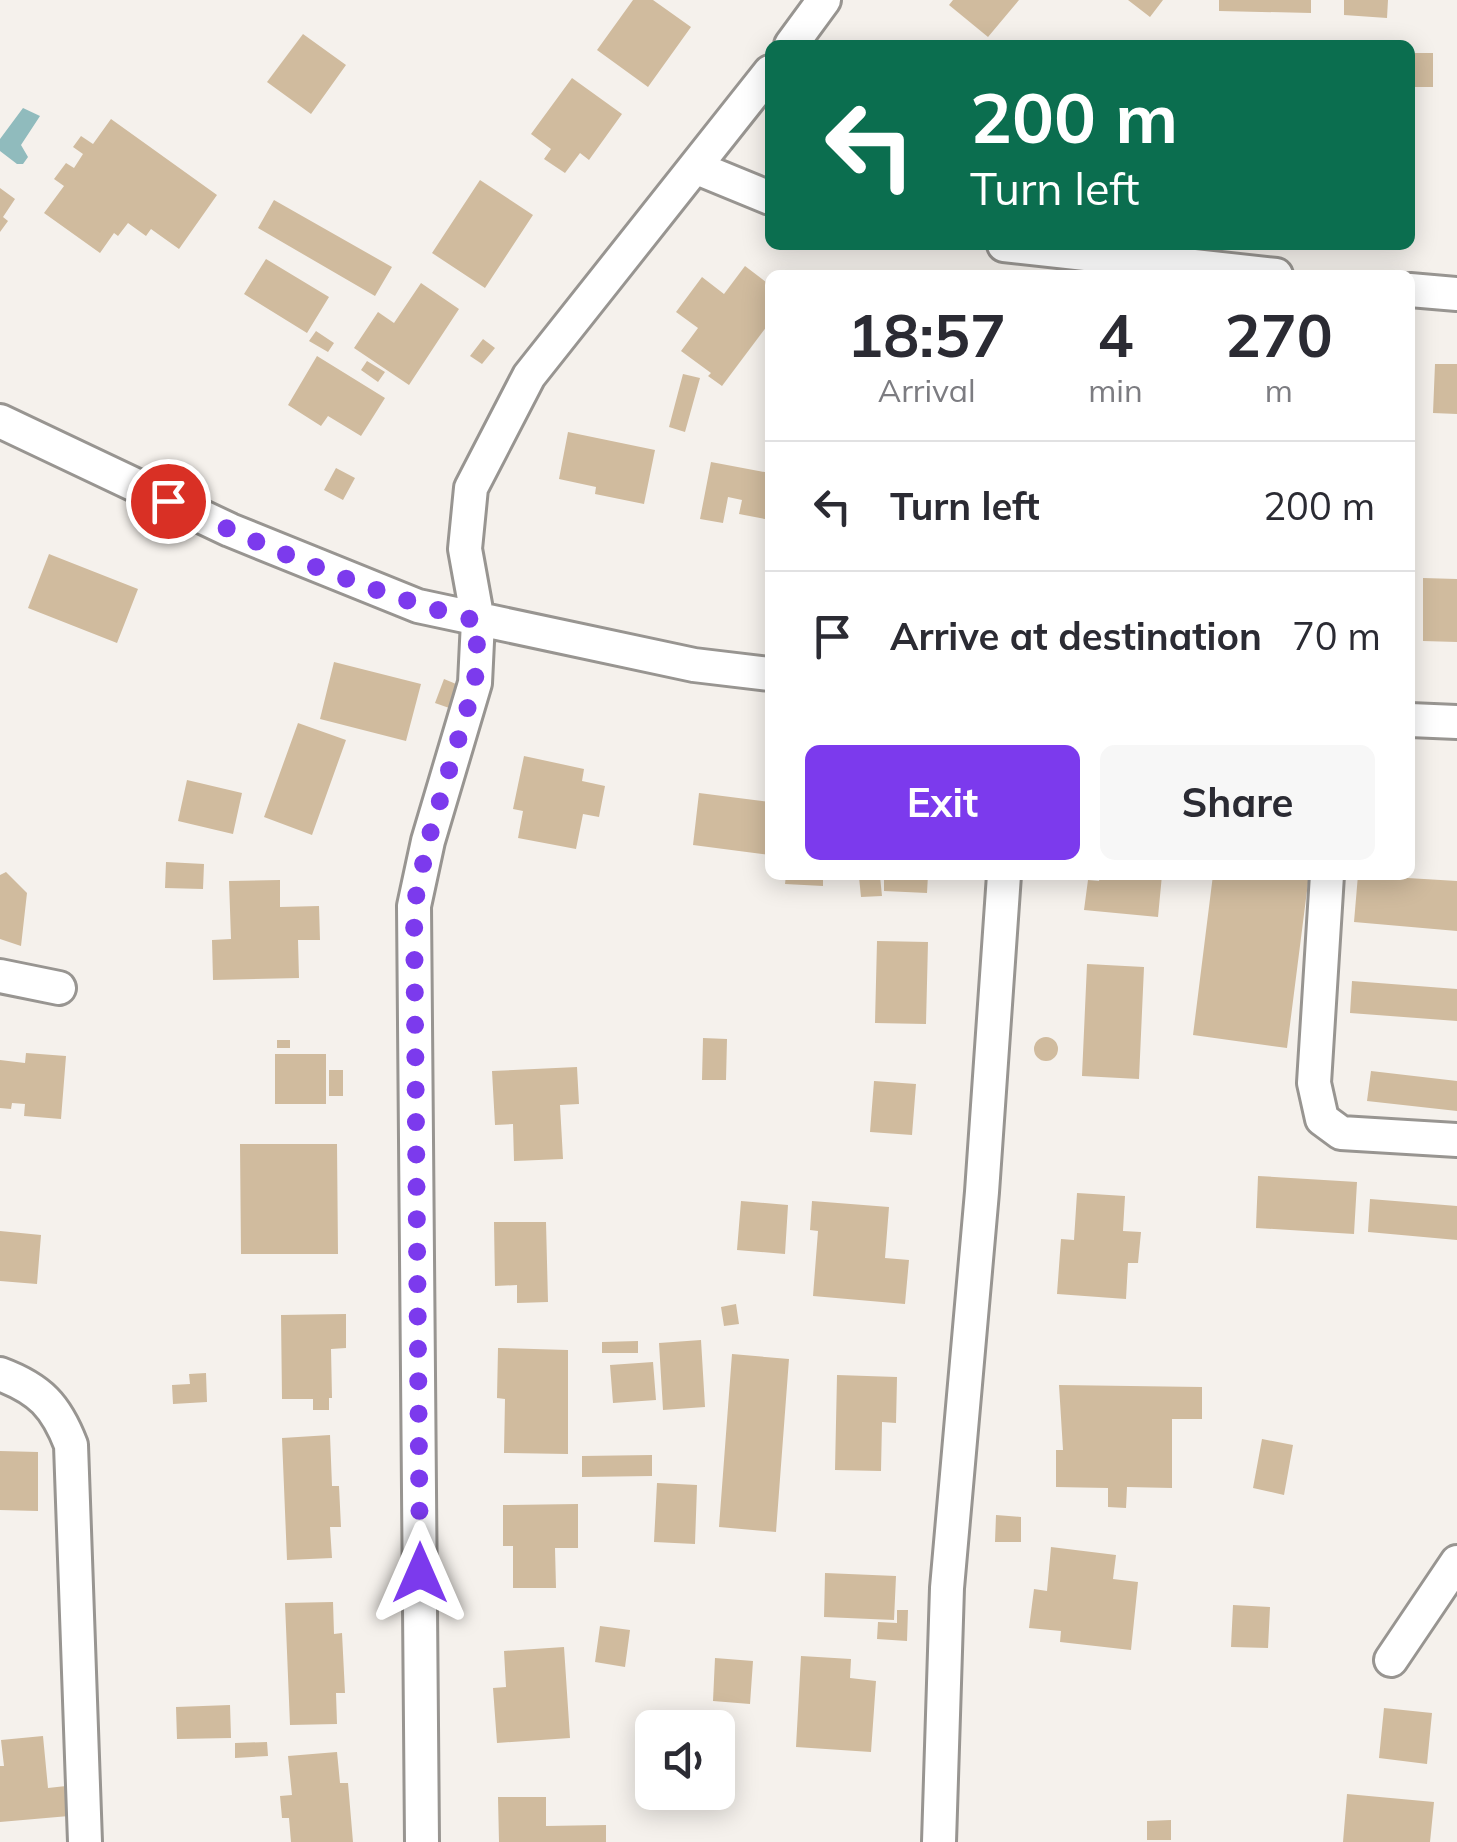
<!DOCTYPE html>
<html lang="en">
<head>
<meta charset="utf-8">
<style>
  :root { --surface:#fff; --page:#f7f7f7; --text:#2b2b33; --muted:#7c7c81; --line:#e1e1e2; --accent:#7c3aed }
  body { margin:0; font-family:Mulish,sans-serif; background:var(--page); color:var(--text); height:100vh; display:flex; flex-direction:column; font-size:38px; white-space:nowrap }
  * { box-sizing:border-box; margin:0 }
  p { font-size:32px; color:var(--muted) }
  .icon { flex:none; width:55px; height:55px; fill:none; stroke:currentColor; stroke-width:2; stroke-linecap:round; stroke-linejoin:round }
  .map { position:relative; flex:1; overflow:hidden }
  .drawer { position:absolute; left:765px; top:270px; width:650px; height:610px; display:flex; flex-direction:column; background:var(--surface); border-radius:15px; box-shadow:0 5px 25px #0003 }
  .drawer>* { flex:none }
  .banner { position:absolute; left:765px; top:40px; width:650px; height:210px; border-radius:15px; box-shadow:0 5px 25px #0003; background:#0b6e4f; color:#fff; overflow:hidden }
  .fabs { position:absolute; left:635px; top:1710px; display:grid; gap:20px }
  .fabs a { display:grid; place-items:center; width:100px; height:100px; border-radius:15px; background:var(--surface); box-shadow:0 5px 25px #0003; font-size:50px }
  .pin { position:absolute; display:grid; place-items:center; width:85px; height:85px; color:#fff; margin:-42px; border:5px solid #fff; border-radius:50%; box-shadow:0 2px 10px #0007 }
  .me { position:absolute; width:110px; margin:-55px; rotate:0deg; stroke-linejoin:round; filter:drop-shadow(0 0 8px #0008) }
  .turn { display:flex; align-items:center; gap:35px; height:210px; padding:0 40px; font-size:45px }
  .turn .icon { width:130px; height:130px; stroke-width:2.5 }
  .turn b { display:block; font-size:70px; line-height:85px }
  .eta { display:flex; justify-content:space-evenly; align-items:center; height:170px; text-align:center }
  .eta b { font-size:60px; font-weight:700; line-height:70px }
  .button { display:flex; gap:20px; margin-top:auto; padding:20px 40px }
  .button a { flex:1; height:115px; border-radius:15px; background:var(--accent); color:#fff; font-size:40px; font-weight:700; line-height:115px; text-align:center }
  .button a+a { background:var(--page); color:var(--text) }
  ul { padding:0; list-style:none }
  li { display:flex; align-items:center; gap:30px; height:130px; padding:0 40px; border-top:2px solid var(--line) }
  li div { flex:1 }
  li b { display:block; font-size:38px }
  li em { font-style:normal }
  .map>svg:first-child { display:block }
  .water { fill:#90bbbd }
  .building { fill:#d0bb9e }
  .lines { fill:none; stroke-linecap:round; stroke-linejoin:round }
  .minor-casing { stroke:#989591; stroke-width:38 }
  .minor { stroke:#fff; stroke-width:32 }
  .route { stroke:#7c3aed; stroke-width:18; stroke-dasharray:0 32.4 }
</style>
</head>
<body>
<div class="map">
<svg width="1457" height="1842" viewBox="0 0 1457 1842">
  <rect width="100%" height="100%" fill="#f5f1ec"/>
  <path class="water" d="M23 108 40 116 21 145 28 157 23 164H17L0 151V139Z"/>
  <path class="building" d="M633 0H653L691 27 648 87 597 50Z
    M953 0H1019L988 37 949 5Z
    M1128 0H1163L1150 17Z
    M1219 0H1311V13L1219 11Z
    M1344 0H1388L1387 18 1344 15Z
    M303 34 346 65 311 114 267 82Z
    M1410 53H1433V87H1410Z
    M572 78 622 114 589 160 580 153 565 173 544 159 551 149 531 134Z
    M111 119 217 195 179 249 151 229 146 236 128 223 118 236 114 233 100 253 44 213 64 186 54 179 66 163 74 168 83 154 73 147 81 136 93 144Z
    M480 180 533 215 485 288 432 253Z
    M0 188 15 199 3 217 8 221 0 232Z
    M274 200 392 267 375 296 258 228Z
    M266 259 329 297 307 333 244 294Z
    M745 266 770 285V322L722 386 708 376 711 373 681 351 698 328 676 312 702 277 724 294Z
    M421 283 459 309 409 385 354 348 378 312 394 323Z
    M316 331 334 343 328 352 309 341Z
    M483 339 495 348 482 364 470 356Z
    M317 356 385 398 361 436 328 416 321 426 288 405Z
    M367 361 385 372 378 382 361 370Z
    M1435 364H1457V414L1433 413Z
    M683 374 700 378 685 432 669 427Z
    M568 432 655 450 644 504 595 494 596 487 559 479Z
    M711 462 770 473V520L739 514 742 500 728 497 723 523 700 519Z
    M336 468 355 478 343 500 324 490Z
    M49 554 138 589 117 643 28 608Z
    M1423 578 1457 579V642L1423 641Z
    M334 662 421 684 406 741 320 719Z
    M444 679 461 686 452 709 435 703Z
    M298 723 346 740 312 835 264 817Z
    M524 756 584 769 582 781 605 786 599 817 583 814 576 849 518 838 523 811 513 809Z
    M187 780 242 793 233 834 178 821Z
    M699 793 770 802V855L693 845Z
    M166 862 204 864 203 889 165 888Z
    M6 872 27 893 21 946 0 939V875Z
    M786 875H823V886L785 884Z
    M884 875H928L927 893 884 891Z
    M1100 875H1162L1158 917 1084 910 1088 880 1099 881Z
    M1213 875H1309L1287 1048 1193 1035Z
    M1358 875 1457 881V931L1354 922Z
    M880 876 882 896 861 897 859 877Z
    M280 880V907L319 906 320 940H298L299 978 213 980 212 940 231 939 229 881Z
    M877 941 928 942 926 1024 875 1023Z
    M1087 964 1144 967 1139 1079 1082 1076Z
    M1352 981 1457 989V1021L1350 1013Z
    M1034 1049a12 12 0 1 1 24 0a12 12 0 1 1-24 0Z
    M703 1038 727 1039 726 1080H702Z
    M277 1040H290V1048H277Z
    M26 1053 66 1056 61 1119 24 1116 25 1104 12 1103 11 1109 0 1108V1060L25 1063Z
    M275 1054H326V1104H275Z
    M577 1067 579 1104 560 1105 563 1159 514 1161 513 1124 495 1125 492 1071Z
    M329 1070H343V1096H329Z
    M1371 1071 1457 1081V1111L1367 1101Z
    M874 1081 916 1084 912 1135 870 1132Z
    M240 1144H337L338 1254H241Z
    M1258 1176 1357 1182 1354 1234 1256 1228Z
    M1077 1193 1125 1196 1123 1231 1141 1232 1138 1263H1128L1126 1299 1057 1294 1061 1239 1074 1240Z
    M1370 1199 1457 1206V1240L1368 1232Z
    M741 1201 788 1205 785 1254 737 1250Z
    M812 1201 889 1207 885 1258 909 1260 905 1304 813 1296 818 1231 810 1230Z
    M494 1222H546L548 1302 517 1303V1285L495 1286Z
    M0 1231 41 1235 37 1284 0 1281Z
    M736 1304 739 1324 724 1326 721 1307Z
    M346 1314V1348L331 1349 332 1398H329V1410H313V1399H282L281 1315Z
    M701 1340 705 1407 663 1410 659 1343Z
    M638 1341V1353H602V1342Z
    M498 1348 568 1350V1454L504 1453 505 1399 497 1398Z
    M732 1354 789 1359 776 1532 719 1527Z
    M653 1362 656 1400 613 1403 610 1365Z
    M206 1373 207 1402 173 1404 172 1385 190 1384 189 1374Z
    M837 1375 897 1377 896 1423 882 1422 881 1471 835 1470Z
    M1059 1385 1202 1387V1419H1172V1488L1127 1487 1126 1508 1108 1507V1488L1056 1487V1450H1063Z
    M330 1435 332 1486H339L341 1527H330L332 1558 287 1560 282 1438Z
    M1262 1439 1293 1445 1284 1495 1253 1488Z
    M0 1451 38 1452V1511L0 1510Z
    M652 1455V1476L582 1477V1456Z
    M657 1483 697 1485 695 1544 654 1542Z
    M578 1504V1548H555L556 1588H513V1546H503V1505Z
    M996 1515 1021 1517V1542H995Z
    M1051 1547 1116 1555 1113 1579 1138 1582 1131 1650 1060 1642 1061 1631 1029 1628 1034 1589 1047 1591Z
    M825 1573 896 1576 894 1620 824 1617Z
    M333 1602 334 1634 342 1633 345 1693H336L337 1724 290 1725 285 1603Z
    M1233 1605 1270 1607 1268 1648 1231 1647Z
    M897 1610H908L907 1641 877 1639 878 1622 897 1623Z
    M600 1626 630 1630 625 1667 595 1662Z
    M564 1647 570 1738 497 1743 493 1688 506 1687 504 1651Z
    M801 1656 851 1659 850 1678 876 1681 871 1752 796 1747Z
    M715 1658 753 1661 750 1704 713 1701Z
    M230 1705 231 1738 177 1739 176 1707Z
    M1384 1708 1432 1713 1427 1764 1379 1758Z
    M43 1736 48 1788 66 1786 69 1816 0 1822V1766H4L1 1740Z
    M267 1742 268 1756 235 1758V1743Z
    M337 1752 340 1783H348L353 1842H291L289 1818H282L280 1796 292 1795 288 1756Z
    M1347 1794 1434 1802 1430 1842H1343Z
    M498 1797H546V1826L606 1825V1842H499Z
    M1171 1820V1840H1147V1821Z"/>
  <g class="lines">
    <defs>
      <path id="minor" d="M791 45 824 0
        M697 168 770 198
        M1004 245 1276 275
        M1410 290 1457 294
        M0 421 230 530 418 606 694 665 770 674
        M1410 720 1457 722
        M1327 875 1314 1083 1322 1119 1341 1133 1457 1140
        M0 976 59 988
        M0 1374C40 1389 56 1406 71 1445L85 1842
        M1391 1660 1457 1562
        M422 1842 414 906 428 841 475 683 478 621 465 549 471 488 529 376 770 72
        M939 1842 947 1588 982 1192 1004 875"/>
    </defs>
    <use href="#minor" class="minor-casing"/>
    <use href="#minor" class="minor"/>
  </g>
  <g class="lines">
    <path class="route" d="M168 501C267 548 371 594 478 621L475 683 428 841 414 906 420 1573"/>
  </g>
</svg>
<div class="fabs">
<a><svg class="icon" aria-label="sound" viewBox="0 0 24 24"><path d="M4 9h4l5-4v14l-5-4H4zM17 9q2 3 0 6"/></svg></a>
</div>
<div class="pin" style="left:168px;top:501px;background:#d93025"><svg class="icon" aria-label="arrive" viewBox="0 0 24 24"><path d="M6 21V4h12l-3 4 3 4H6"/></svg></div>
<svg class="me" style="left:420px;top:1573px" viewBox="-20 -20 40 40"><path d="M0-17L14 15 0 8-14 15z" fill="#7c3aed" stroke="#fff" stroke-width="4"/></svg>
<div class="banner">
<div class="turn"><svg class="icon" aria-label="left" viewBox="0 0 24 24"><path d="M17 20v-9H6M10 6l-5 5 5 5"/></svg><div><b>200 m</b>Turn left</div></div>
</div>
<section class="drawer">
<div class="eta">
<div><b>18:57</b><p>Arrival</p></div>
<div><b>4</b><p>min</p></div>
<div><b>270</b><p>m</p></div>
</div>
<ul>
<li><svg class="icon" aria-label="left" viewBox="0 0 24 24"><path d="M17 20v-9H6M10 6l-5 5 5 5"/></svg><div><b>Turn left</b></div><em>200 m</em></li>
<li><svg class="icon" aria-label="arrive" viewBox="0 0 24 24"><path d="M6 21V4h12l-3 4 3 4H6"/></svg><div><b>Arrive at destination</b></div><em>70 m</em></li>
</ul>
<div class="button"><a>Exit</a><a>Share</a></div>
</section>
</div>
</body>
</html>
